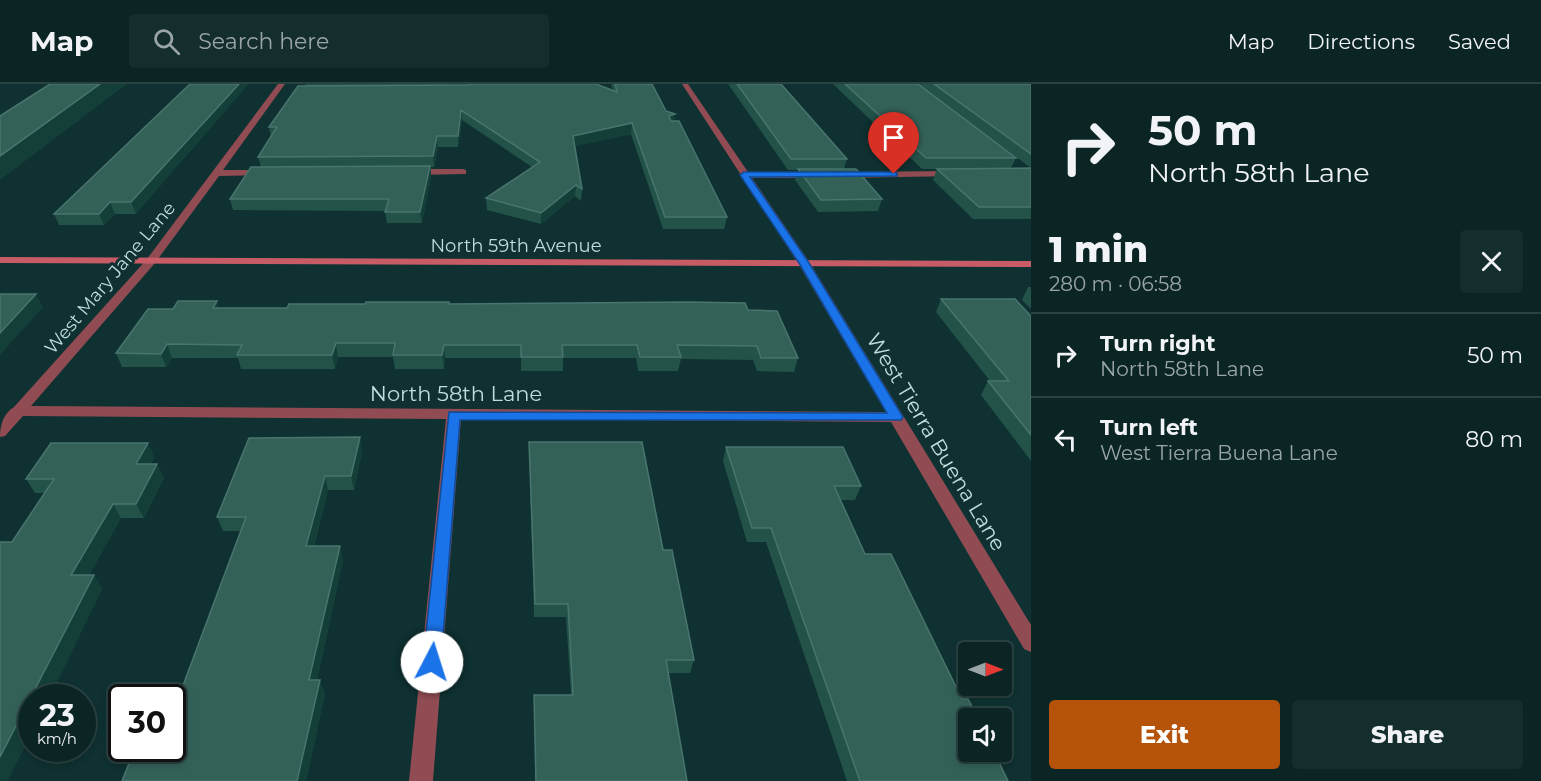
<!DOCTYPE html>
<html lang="en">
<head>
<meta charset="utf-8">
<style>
  :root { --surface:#0b2525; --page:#142d2d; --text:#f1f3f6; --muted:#9aa5a7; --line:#2b4242; --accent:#b45309 }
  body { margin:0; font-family:Montserrat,sans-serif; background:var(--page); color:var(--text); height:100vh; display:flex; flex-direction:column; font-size:22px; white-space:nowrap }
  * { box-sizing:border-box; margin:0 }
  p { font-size:20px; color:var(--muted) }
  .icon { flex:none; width:33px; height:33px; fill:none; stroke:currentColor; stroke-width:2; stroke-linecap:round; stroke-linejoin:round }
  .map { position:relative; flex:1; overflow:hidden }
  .drawer { display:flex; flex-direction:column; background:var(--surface); width:510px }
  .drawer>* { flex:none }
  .banner { background:#0b2525; color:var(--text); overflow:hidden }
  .needle { width:39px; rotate:90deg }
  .buttons { position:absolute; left:958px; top:558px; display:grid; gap:12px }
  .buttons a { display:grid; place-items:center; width:54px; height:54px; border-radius:6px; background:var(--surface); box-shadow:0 3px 9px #0003,0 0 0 2px var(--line); font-size:30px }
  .speed { position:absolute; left:18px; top:600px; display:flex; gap:12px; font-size:30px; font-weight:700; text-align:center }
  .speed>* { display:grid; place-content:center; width:78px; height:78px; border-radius:50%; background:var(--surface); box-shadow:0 3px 9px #0003,0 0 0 2px var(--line); line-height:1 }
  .speed small { font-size:15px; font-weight:400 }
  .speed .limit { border:3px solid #111; border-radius:9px; background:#fff; color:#111 }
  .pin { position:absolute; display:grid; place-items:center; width:51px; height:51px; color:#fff; margin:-62px -26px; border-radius:50% 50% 50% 0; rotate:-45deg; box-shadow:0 0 6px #0007 }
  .pin .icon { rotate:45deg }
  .me { position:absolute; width:66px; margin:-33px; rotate:5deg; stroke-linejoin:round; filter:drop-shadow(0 0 4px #0008) }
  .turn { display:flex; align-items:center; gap:21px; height:126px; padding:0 18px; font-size:27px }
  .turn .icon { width:78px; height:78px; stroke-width:2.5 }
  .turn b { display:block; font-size:42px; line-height:51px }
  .round { display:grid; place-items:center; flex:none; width:63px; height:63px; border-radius:6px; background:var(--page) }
  .headline { display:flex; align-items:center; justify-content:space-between; height:102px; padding:0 18px }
  h1 { font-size:36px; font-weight:800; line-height:45px }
  .button { display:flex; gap:12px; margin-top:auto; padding:12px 18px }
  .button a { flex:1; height:69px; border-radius:6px; background:var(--accent); color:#fff; font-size:24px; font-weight:800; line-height:69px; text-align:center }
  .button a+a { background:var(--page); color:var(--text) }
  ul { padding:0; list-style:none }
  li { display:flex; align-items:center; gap:18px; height:84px; padding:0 18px; border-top:2px solid var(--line) }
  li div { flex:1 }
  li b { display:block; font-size:22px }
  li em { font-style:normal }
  header { display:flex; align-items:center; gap:36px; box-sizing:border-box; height:84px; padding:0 30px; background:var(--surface); border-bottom:2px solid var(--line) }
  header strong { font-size:28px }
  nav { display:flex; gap:33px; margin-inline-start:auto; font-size:21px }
  .search { width:420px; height:54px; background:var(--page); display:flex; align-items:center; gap:15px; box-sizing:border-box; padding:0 21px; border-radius:6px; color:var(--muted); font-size:22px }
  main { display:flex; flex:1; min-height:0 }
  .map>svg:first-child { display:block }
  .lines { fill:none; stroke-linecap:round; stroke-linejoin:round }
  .minor { fill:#904c52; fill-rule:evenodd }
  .secondary { fill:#c75c67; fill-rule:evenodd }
  .wall { fill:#225248 }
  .shaded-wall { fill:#133f38 }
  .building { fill:#336158; stroke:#48756d; stroke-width:1.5 }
  .route { fill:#1a73e8; stroke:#114b97; stroke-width:1.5 }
  .labels { text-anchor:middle; stroke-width:6; stroke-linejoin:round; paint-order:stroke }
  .far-street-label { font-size:18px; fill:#bedddc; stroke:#0f3131 }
  .street-label { font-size:21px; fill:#bedddc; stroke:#0f3131 }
</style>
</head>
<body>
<header>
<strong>Map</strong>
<div class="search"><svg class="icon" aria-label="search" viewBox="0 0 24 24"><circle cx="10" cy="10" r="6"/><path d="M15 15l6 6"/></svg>Search here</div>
<nav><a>Map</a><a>Directions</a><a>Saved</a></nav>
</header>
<main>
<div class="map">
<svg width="1031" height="697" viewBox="0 0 1031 697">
  <rect width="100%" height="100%" fill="#0f3131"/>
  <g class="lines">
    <path class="minor" d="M278 0H285L223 86H268L273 89 271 91 219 92 155 179 31 322 886 328 798 179 682 0H688L748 88H815L820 91 815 94H752L810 179 1031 541V568L1024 565 891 338 461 335 433 697H409L446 335 23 332 5 352 0 353C0 340 4 329 14 323L147 175Z
      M463 85 466 86V90L412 91 407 88 412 85Z
      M953 87 958 90 956 92 842 94 837 91 842 88Z"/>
    <path class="secondary" d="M0 173 1031 177V183L0 179Z"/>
  </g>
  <path class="wall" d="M190 0 136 130H115L104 141H59L54 130Z
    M305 0H596L613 6 611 0H652L666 27 674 37 727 133 724 145H663L631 50 575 62 582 105 581 117 575 112 541 140 487 126 486 114 532 83 462 36 458 63H438L434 83H431V93L422 139H387L385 127 233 126 230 115 261 83 258 73 271 53 269 43 306 2Z
    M728 0H781L847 75 844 85 882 115 878 127 818 128 795 96 798 86H788Z
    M833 0H1031V84L948 23 1016 74 1011 84H1031V135H973L933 96 937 85H922Z
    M1028 203H1031V225L1022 216Z
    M941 215 1031 232V377L981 311 988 297H990L936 228Z
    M449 220 748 226 798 274 794 288 757 287 753 276 681 275 678 287H638L636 274H563V287H521V274H445L444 285H395L393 273H338L335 285H241L238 274H172L166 283H122L116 269 173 225 287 224Z
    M529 358 663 466 694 576 690 589H668L687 697H535L534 611H571L566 533H534Z
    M726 363 861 402 855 416H840L865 470 962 615 1008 697H847L766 458H747L723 377Z
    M362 367 354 406H328L314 462 343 476 317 596 325 609 306 697H122L172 664 186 596 241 447H223L217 433Z
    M154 373 151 380H157L164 394 144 434H121L89 491H94L102 505 49 614H32V648L7 697H0L12 458 45 409H35L26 395Z"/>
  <path class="shaded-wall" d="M100 0H127L0 96V72Z
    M239 0H249L136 130 131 118Z
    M461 26 462 36 458 63V52Z
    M675 30 674 40 667 42 669 32Z
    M632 39 631 50 573 63V52Z
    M437 52 438 63 434 83 433 72Z
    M430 82 431 93 422 139 420 128Z
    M576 101 575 112 541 140V129Z
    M110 118 115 130 104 141 99 130Z
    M36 210 43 223 0 271V249Z
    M217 217 221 230 213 224Z
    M336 259 338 273 335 285 332 271Z
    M167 260 172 274 166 283 161 270Z
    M444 261 445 274 444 285 442 271Z
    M360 353 362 367 354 406 351 392Z
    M148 359 154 373 143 394 136 380Z
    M157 380 164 394 144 434 136 420Z
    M325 392 328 406 310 476 306 462Z
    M113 420 121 434 81 505 71 491Z
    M340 462 343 476 314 609 309 596Z
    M94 491 102 505 49 614H32V648L7 697H0V673Z
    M320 596 325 609 306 697H297Z"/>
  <path class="building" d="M50 0H100L0 72V32Z
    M190 0H239L131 118H110L99 130H54Z
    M470 0H596L617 8 615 0H652L666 27 675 30 669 32 671 37H679L727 133H665L632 39 573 52 582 105 576 101 541 129 486 114 540 78 461 26 458 52H437L433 72 258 73 277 43H269L298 2 469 1Z
    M737 0H781L847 75H791Z
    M845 0H918L1016 74H926Z
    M934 0H1031V70Z
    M430 82 420 128H385L389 115H230L251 83Z
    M1031 84V123H979L937 85Z
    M798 85H856L882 115 821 116Z
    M0 210H36L0 249Z
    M941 215H1015L1031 232V351L988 297H1009Z
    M178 217H217L213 224H287L289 220H365L366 218H449V220L689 218 745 219 748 226 777 227 798 274H761L757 262 677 261 681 273H640L637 261H562L563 273H521V261H444L442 271H393L395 259H336L332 271H237L242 261 167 260 161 270 116 269 148 225H173Z
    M360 353 351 392H325L306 462H340L309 596H320L297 697H122L135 664H172V631L246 433H217L249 354Z
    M529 358H642L663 466H672L694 576H666L687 697H536L534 611H573L568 520H535Z
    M51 359H148L136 380H157L136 420H113L71 491H94L0 673V458H12L54 395H26Z
    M726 363H843L861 402H834L865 470H891L962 615H968L978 634H969V668H994L1008 697H860L771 444H752Z"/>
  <path class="route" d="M894 88 897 89V92L750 93 809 179 903 333 901 336H460L441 578 439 584 432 586 425 584 423 578 449 328 887 329 799 179 740 91 744 88Z"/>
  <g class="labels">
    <g class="far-street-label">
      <text x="516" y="168">North 59th Avenue</text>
      <text transform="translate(110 194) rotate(-50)" y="6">West Mary Jane Lane</text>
    </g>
    <g class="street-label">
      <text x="456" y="317">North 58th Lane</text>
      <text transform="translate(936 358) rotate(59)" y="7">West Tierra Buena Lane</text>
    </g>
  </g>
</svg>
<div class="buttons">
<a><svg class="needle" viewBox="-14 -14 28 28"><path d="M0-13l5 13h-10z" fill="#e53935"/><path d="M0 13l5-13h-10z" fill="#9aa5a7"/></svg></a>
<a><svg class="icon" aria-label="sound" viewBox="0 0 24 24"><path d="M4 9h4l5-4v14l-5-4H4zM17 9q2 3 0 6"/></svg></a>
</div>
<div class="speed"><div>23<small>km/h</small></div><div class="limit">30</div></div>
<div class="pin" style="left:894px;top:90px;background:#d93025"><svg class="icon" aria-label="arrive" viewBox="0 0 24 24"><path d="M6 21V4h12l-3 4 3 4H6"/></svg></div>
<svg class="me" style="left:432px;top:578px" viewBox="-20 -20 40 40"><circle r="19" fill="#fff"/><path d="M0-13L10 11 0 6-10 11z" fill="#1a73e8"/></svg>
</div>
<section class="drawer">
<div class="banner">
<div class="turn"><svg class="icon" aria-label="right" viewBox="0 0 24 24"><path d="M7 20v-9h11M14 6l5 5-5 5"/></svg><div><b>50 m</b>North 58th Lane</div></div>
</div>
<div class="headline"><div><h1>1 min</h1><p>280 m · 06:58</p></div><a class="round"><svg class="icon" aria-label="close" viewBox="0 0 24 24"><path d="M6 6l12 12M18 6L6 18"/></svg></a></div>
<ul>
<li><svg class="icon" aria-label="right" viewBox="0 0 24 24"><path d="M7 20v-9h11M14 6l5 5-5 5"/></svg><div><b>Turn right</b><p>North 58th Lane</p></div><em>50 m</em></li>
<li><svg class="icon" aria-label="left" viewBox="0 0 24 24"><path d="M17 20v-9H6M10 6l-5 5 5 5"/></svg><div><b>Turn left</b><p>West Tierra Buena Lane</p></div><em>80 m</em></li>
</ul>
<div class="button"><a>Exit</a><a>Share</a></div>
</section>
</main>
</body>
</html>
